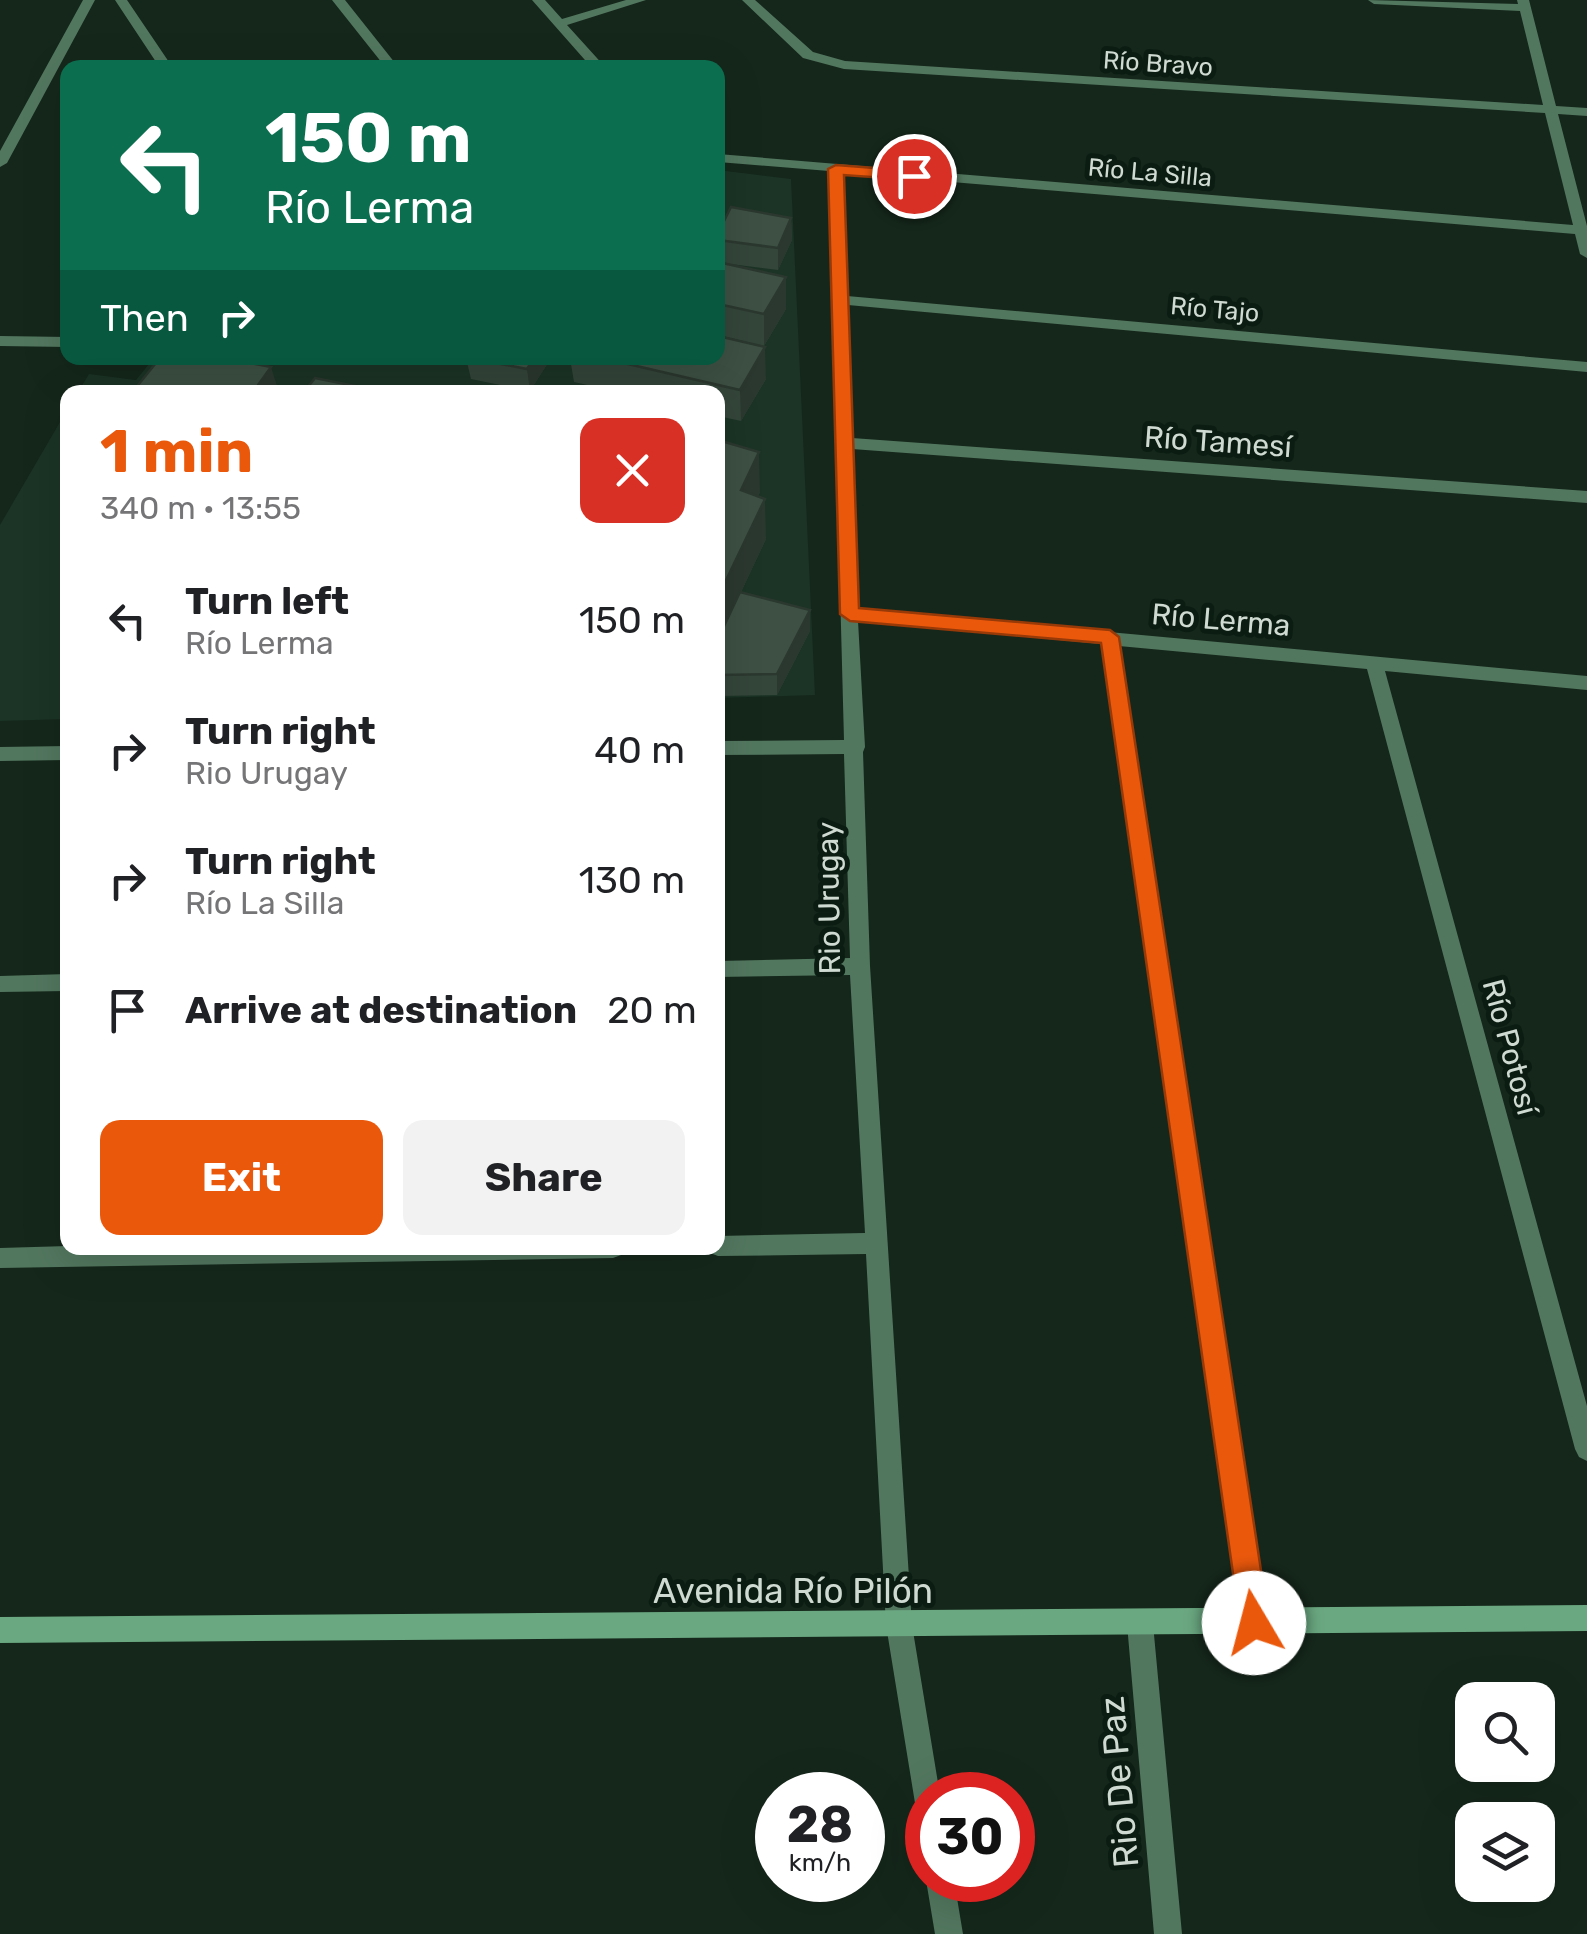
<!DOCTYPE html>
<html lang="en">
<head>
<meta charset="utf-8">
<style>
  :root { --surface:#fff; --page:#f2f2f2; --text:#202124; --muted:#757577; --accent:#ea580c }
  body { margin:0; font-family:Rubik,sans-serif; background:var(--page); color:var(--text); height:100vh; display:flex; flex-direction:column; font-size:38px; white-space:nowrap }
  * { box-sizing:border-box; margin:0 }
  p { font-size:32px; color:var(--muted) }
  .icon { flex:none; width:55px; height:55px; fill:none; stroke:currentColor; stroke-width:2; stroke-linecap:round; stroke-linejoin:round }
  .map { position:relative; flex:1; overflow:hidden }
  .sheet { position:absolute; left:60px; top:385px; width:665px; height:870px; display:flex; flex-direction:column; background:var(--surface); border-radius:20px; box-shadow:0 10px 40px #0002 }
  .sheet>* { flex:none }
  .hud { position:absolute; left:60px; top:60px; width:665px; height:305px; border-radius:20px; box-shadow:0 10px 40px #0002; background:#0b6e4f; color:#fff; overflow:hidden }
  .controls { position:absolute; left:1455px; top:1682px; display:grid; gap:20px }
  .controls a { display:grid; place-items:center; width:100px; height:100px; border-radius:20px; background:var(--surface); box-shadow:0 10px 40px #0002; font-size:50px }
  .speed { position:absolute; left:755px; top:1772px; display:flex; gap:20px; font-size:50px; font-weight:700; text-align:center }
  .speed>* { display:grid; place-content:center; width:130px; height:130px; border-radius:50%; background:var(--surface); box-shadow:0 10px 40px #0002; line-height:1 }
  .speed small { font-size:25px; font-weight:400 }
  .speed .limit { border:15px solid #d22; background:#fff; color:#111 }
  .pin { position:absolute; display:grid; place-items:center; width:85px; height:85px; color:#fff; margin:-42px; border:5px solid #fff; border-radius:50%; box-shadow:0 2px 10px #0007 }
  .me { position:absolute; width:110px; margin:-55px; rotate:352deg; stroke-linejoin:round; filter:drop-shadow(0 0 8px #0008) }
  .turn { display:flex; align-items:center; gap:35px; height:210px; padding:0 40px; font-size:45px }
  .turn .icon { width:130px; height:130px; stroke-width:2.5 }
  .turn b { display:block; font-size:70px; line-height:85px }
  .then { display:flex; align-items:center; height:95px; padding:0 40px; background:#0003; gap:20px; font-size:38px }
  .round { display:grid; place-items:center; flex:none; width:105px; height:105px; border-radius:20px; background:var(--page) }
  .headline { display:flex; align-items:center; justify-content:space-between; height:170px; padding:0 40px }
  h1 { font-size:60px; font-weight:700; line-height:75px; color:var(--accent) }
  .button { display:flex; gap:20px; margin-top:auto; padding:20px 40px }
  .button a { flex:1; height:115px; border-radius:20px; background:var(--accent); color:#fff; font-size:40px; font-weight:700; line-height:115px; text-align:center }
  .button a+a { background:var(--page); color:var(--text) }
  ul { padding:0; list-style:none }
  li { display:flex; align-items:center; gap:30px; height:130px; padding:0 40px }
  li div { flex:1 }
  li b { display:block; font-size:38px }
  li em { font-style:normal }
  .map>svg:first-child { display:block }
  .built { fill:#1b3425 }
  .lines { fill:none; stroke-linecap:round; stroke-linejoin:round }
  .service { fill:#52775f; fill-rule:evenodd }
  .minor { fill:#52775f; fill-rule:evenodd }
  .secondary { fill:#6aa881; fill-rule:evenodd }
  .wall { fill:#34453a }
  .shaded-wall { fill:#2b382f }
  .building { fill:#3d5043; stroke:#2b382f; stroke-width:2.5 }
  .route { fill:#ea580c; stroke:#983908; stroke-width:2.5 }
  .labels { text-anchor:middle; stroke-width:10; stroke-linejoin:round; paint-order:stroke }
  .far-street-label { font-size:25px; fill:#cfdad2; stroke:#0b1d12 }
  .street-label { font-size:30px; fill:#cfdad2; stroke:#0b1d12 }
  .near-street-label { font-size:35px; fill:#cfdad2; stroke:#0b1d12 }
</style>
</head>
<body>
<div class="map">
<svg width="1587" height="1934" viewBox="0 0 1587 1934">
  <rect width="100%" height="100%" fill="#15271b"/>
  <path class="built" d="M718 170 791 179 815 695 718 698V392H78L89 374 136 380 154 358H718Z
    M67 410V719L0 721V525Z"/>
  <g class="lines">
    <path class="service" d="M899 1612 908 1616 912 1625 940 1795H928V1816L919 1812 915 1803 886 1625 890 1616Z
      M928 1877V1880H954L963 1934H935L926 1880Z"/>
    <path class="minor" d="M83 0H95L7 163 0 167V151Z
      M115 0H127L173 68H160Z
      M332 0H345L399 68H386Z
      M532 0H545L562 19 626 0H646L567 25 606 68H592Z
      M742 0H755L813 52 845 61 1543 105 1520 11 1374 4 1368 0 1518 4 1517 0H1529L1556 106 1587 108V116L1558 114 1587 226V258L1580 254 1575 234 843 173 847 296 1587 362V372L848 305 852 438 1587 491V503L852 449 858 609 1587 676V690L1385 671 1587 1406V1461L1579 1457 1575 1449 1367 669 1119 646 1267 1623 1263 1632 1254 1636 1245 1632 1241 1623 1101 644 858 621 865 747 863 752 870 966 912 1625 908 1634 899 1638 890 1634 886 1625 866 1254 718 1256 710 1253 708 1248H718V1236L865 1233 850 975 718 977V961L850 958 844 754 718 755V741L844 740 829 171 718 162V154L1573 225 1545 113 844 69 803 58Z
      M0 336 68 337V347L0 346Z
      M68 746V760L0 761V747Z
      M68 974V991L0 992V976Z
      M0 1248 68 1246 624 1248 621 1255 613 1258 0 1268Z
      M1140 1611 1149 1615 1153 1624 1182 1934H1154L1127 1624 1131 1615Z"/>
    <path class="secondary" d="M1587 1605V1631L0 1643V1617Z"/>
  </g>
  <path class="wall" d="M791 218 792 240 778 270 722 263 786 309 764 346 718 335V233Z
    M362 358H394L391 363Z
    M466 358H551L530 391 471 379Z
    M570 358H718L766 379 741 421 718 416V392H619L574 382Z
    M718 440 760 492 758 496 766 539 741 592 810 631 777 695 718 696Z"/>
  <path class="shaded-wall" d="M791 218 792 240 778 270V248Z
    M786 277V309L764 346V314Z
    M765 347 766 379 741 421 740 390Z
    M534 358H551L530 391 527 369Z
    M271 367 278 389 276 392H253Z
    M759 452 760 492 742 531 741 490Z
    M765 499 766 539 718 641V597Z
    M810 610V631L777 695V674Z"/>
  <path class="building" d="M731 207 791 218 778 248 718 240V233Z
    M718 262 786 277 764 314 718 304Z
    M718 336 765 347 740 390 602 358H718Z
    M160 358H224L271 367 253 392H148L134 390Z
    M470 358H534L527 369Z
    M315 378 385 392H304Z
    M718 440 759 452 741 490 765 499 718 597Z
    M740 592 810 610 777 674 718 675V639Z"/>
  <path class="route" d="M836 165 914 171 922 176 914 180 844 175 859 608 1110 630 1119 637 1269 1623 1264 1633 1254 1637 1244 1633 1240 1623 1101 643 850 621 840 614 828 169Z"/>
  <g class="labels">
    <g class="far-street-label">
      <text transform="translate(1158 63) rotate(4)" y="9">Río Bravo</text>
      <text transform="translate(1150 172) rotate(5)" y="9">Río La Silla</text>
      <text transform="translate(1215 309) rotate(5)" y="9">Río Tajo</text>
    </g>
    <g class="street-label">
      <text transform="translate(1218 442) rotate(4)" y="10">Río Tamesí</text>
      <text transform="translate(1221 620) rotate(5)" y="10">Río Lerma</text>
      <text transform="translate(829 898) rotate(-91)" y="10">Rio Urugay</text>
      <text transform="translate(1510 1047) rotate(75)" y="10">Río Potosí</text>
    </g>
    <g class="near-street-label">
      <text x="793" y="1603">Avenida Río Pilón</text>
      <text transform="translate(1119 1782) rotate(-95)" y="12">Rio De Paz</text>
    </g>
  </g>
</svg>
<div class="controls">
<a><svg class="icon" aria-label="search" viewBox="0 0 24 24"><circle cx="10" cy="10" r="6"/><path d="M15 15l6 6"/></svg></a>
<a><svg class="icon" aria-label="layers" viewBox="0 0 24 24"><path d="M12 4l9 5-9 5-9-5zM3 14l9 5 9-5"/></svg></a>
</div>
<div class="speed"><div>28<small>km/h</small></div><div class="limit">30</div></div>
<div class="pin" style="left:914px;top:176px;background:#d93025"><svg class="icon" aria-label="arrive" viewBox="0 0 24 24"><path d="M6 21V4h12l-3 4 3 4H6"/></svg></div>
<svg class="me" style="left:1254px;top:1623px" viewBox="-20 -20 40 40"><circle r="19" fill="#fff"/><path d="M0-13L10 11 0 6-10 11z" fill="#ea580c"/></svg>
<div class="hud">
<div class="turn"><svg class="icon" aria-label="left" viewBox="0 0 24 24"><path d="M17 20v-9H6M10 6l-5 5 5 5"/></svg><div><b>150 m</b>Río Lerma</div></div>
<div class="then">Then<svg class="icon" aria-label="right" viewBox="0 0 24 24"><path d="M7 20v-9h11M14 6l5 5-5 5"/></svg></div>
</div>
<section class="sheet">
<div class="headline"><div><h1>1 min</h1><p>340 m · 13:55</p></div><a class="round" style="background:#d93025;color:#fff"><svg class="icon" aria-label="close" viewBox="0 0 24 24"><path d="M6 6l12 12M18 6L6 18"/></svg></a></div>
<ul>
<li><svg class="icon" aria-label="left" viewBox="0 0 24 24"><path d="M17 20v-9H6M10 6l-5 5 5 5"/></svg><div><b>Turn left</b><p>Río Lerma</p></div><em>150 m</em></li>
<li><svg class="icon" aria-label="right" viewBox="0 0 24 24"><path d="M7 20v-9h11M14 6l5 5-5 5"/></svg><div><b>Turn right</b><p>Rio Urugay</p></div><em>40 m</em></li>
<li><svg class="icon" aria-label="right" viewBox="0 0 24 24"><path d="M7 20v-9h11M14 6l5 5-5 5"/></svg><div><b>Turn right</b><p>Río La Silla</p></div><em>130 m</em></li>
<li><svg class="icon" aria-label="arrive" viewBox="0 0 24 24"><path d="M6 21V4h12l-3 4 3 4H6"/></svg><div><b>Arrive at destination</b></div><em>20 m</em></li>
</ul>
<div class="button"><a>Exit</a><a>Share</a></div>
</section>
</div>
</body>
</html>
